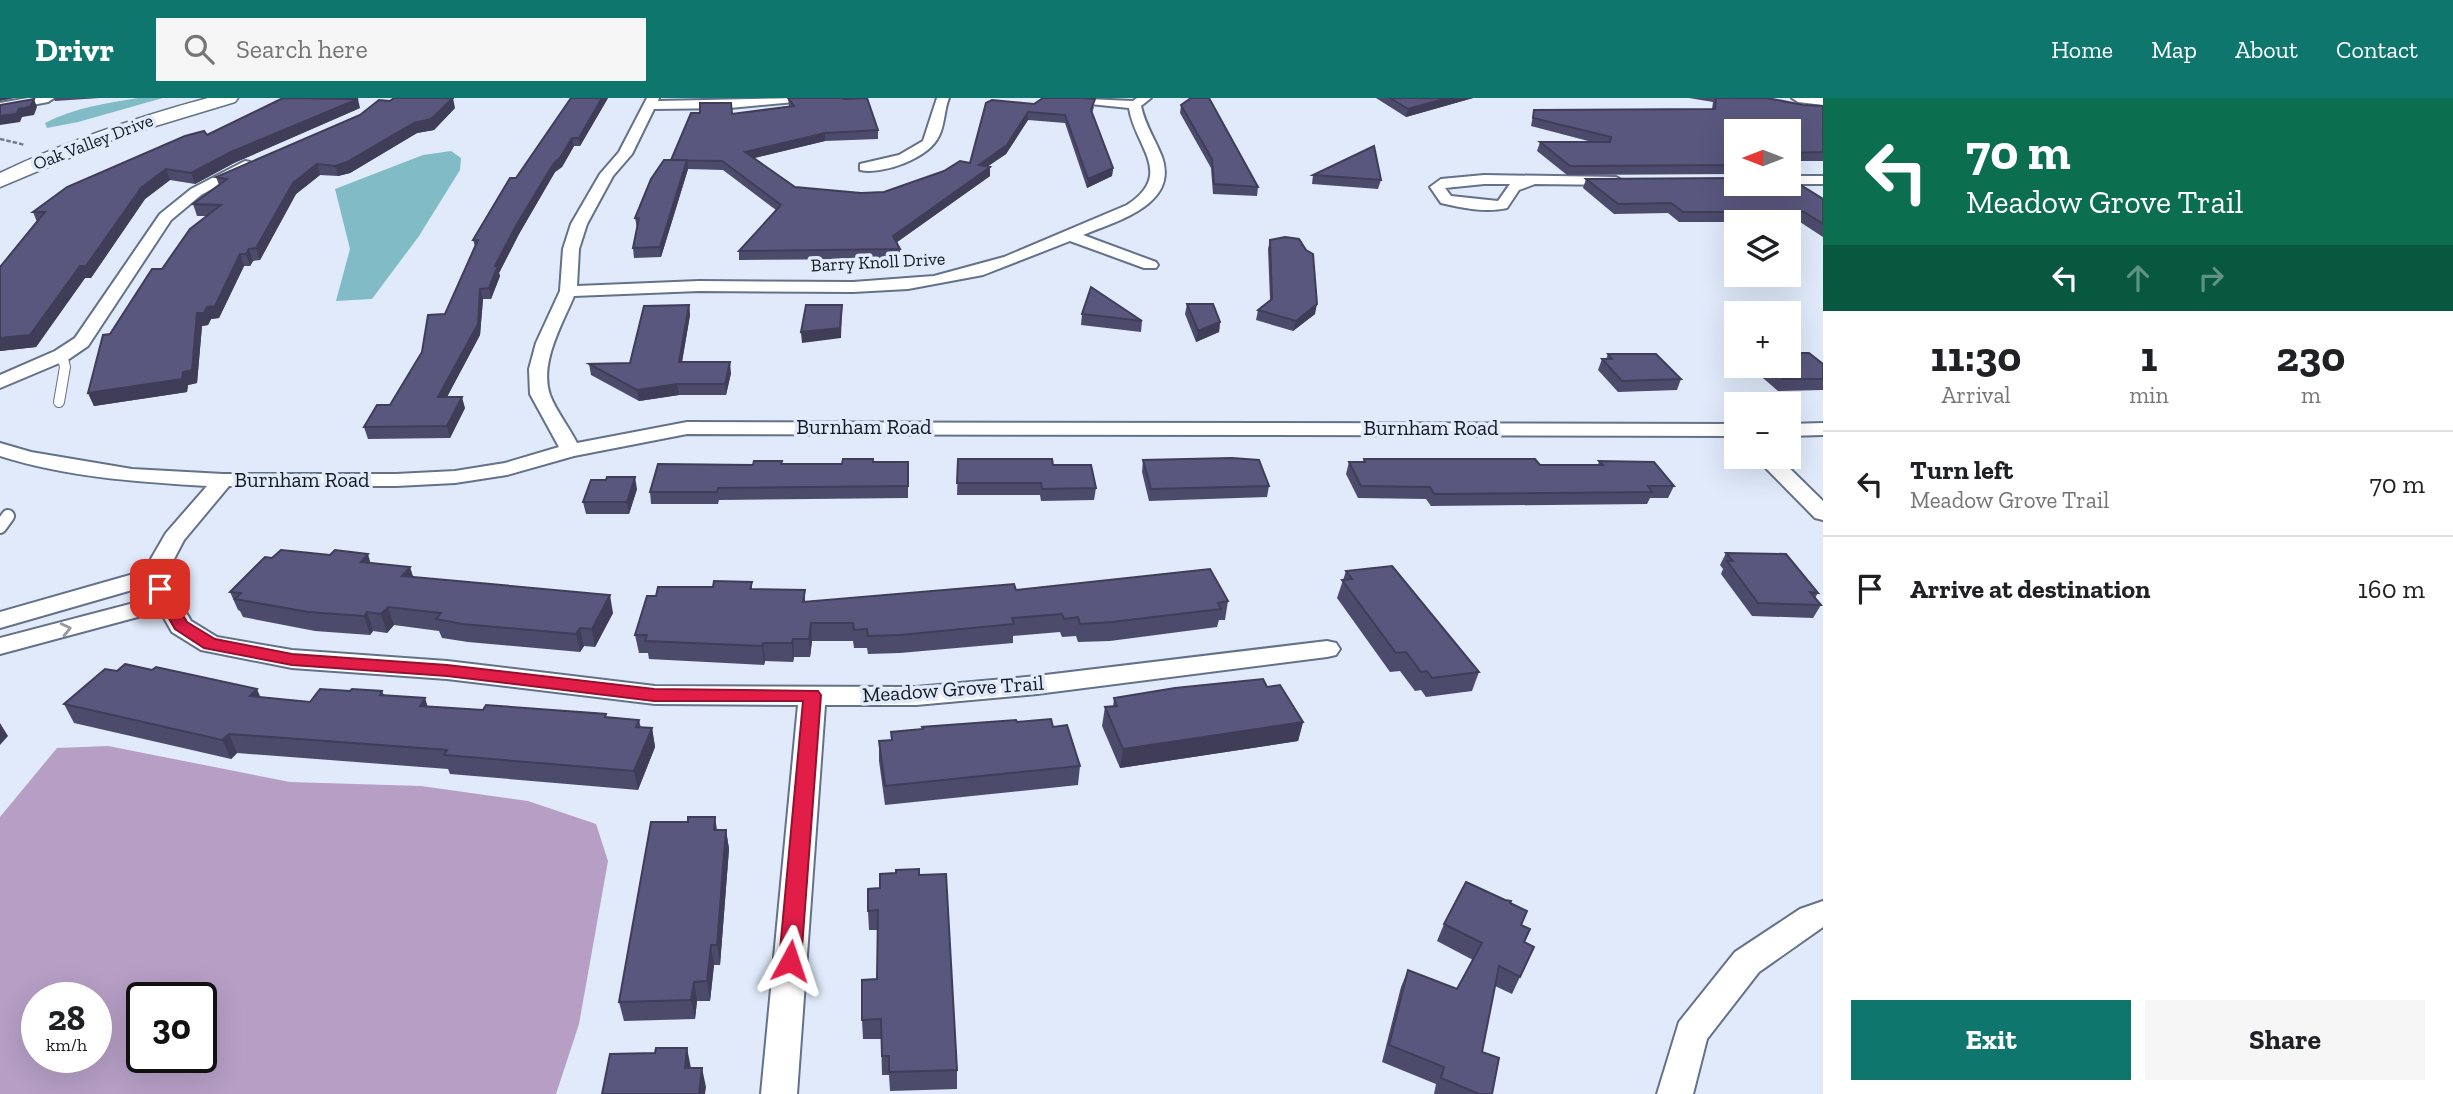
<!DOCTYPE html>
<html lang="en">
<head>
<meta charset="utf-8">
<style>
  :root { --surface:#fff; --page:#f6f6f6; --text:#202124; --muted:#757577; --line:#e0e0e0; --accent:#0f766e }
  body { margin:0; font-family:"Zilla Slab",serif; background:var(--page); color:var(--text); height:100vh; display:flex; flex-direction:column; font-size:26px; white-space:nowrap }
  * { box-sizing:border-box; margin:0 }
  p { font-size:23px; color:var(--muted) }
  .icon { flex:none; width:38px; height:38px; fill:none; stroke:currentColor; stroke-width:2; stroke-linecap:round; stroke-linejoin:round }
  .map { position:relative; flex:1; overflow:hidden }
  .drawer { display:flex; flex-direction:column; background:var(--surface); width:630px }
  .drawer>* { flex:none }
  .hud { background:#0b6e4f; color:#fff; overflow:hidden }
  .needle { width:46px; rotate:270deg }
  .buttons { position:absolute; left:1724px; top:21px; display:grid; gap:14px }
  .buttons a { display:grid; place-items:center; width:77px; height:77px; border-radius:0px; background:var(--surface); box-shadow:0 7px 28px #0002; font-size:35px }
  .speed { position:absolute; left:21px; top:884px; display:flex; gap:14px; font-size:35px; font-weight:700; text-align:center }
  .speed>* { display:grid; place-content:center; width:91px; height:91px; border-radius:50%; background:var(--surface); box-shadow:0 7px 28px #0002; line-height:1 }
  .speed small { font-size:18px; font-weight:400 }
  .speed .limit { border:4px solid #111; border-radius:10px; background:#fff; color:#111 }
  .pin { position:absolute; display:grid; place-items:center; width:60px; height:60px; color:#fff; margin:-30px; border-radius:14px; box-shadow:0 4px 10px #0006 }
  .me { position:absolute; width:77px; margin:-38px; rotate:5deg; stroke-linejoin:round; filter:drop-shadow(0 0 5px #0008) }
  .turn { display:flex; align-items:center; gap:24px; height:147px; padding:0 28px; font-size:32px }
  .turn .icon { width:91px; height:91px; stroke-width:2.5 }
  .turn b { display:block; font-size:49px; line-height:60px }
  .lanes { display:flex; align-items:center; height:66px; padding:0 28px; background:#0003; justify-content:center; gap:35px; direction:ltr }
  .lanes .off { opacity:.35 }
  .eta { display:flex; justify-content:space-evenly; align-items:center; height:119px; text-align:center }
  .eta b { font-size:42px; font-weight:700; line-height:49px }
  .button { display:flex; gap:14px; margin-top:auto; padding:14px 28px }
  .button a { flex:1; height:80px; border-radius:0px; background:var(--accent); color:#fff; font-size:28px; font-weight:700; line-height:80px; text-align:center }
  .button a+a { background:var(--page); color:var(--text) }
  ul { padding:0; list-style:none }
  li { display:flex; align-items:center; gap:21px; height:105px; padding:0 28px; border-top:2px solid var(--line) }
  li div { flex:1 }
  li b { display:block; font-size:26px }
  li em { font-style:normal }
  header { display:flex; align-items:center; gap:42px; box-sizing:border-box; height:98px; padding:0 35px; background:var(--accent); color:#fff }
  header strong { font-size:33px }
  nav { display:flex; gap:38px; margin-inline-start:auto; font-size:24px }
  .search { width:490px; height:63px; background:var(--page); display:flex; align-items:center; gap:18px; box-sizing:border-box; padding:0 24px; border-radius:0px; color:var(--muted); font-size:26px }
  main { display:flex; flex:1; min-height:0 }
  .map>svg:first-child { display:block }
  .forest { fill:#b69ec5; fill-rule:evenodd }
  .water { fill:#81bbc6 }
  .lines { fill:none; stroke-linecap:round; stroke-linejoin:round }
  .lane-far1-casing { stroke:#637189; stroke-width:12 }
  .lane-casing { stroke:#637189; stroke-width:16 }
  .street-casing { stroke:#637189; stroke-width:4 }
  .secondary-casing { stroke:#637189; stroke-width:3 }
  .path { stroke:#757d89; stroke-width:2.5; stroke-dasharray:4.5 2; stroke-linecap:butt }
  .lane-far1 { stroke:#fff; stroke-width:10 }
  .lane { stroke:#fff; stroke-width:12 }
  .street { fill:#fff; fill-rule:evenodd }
  .secondary { fill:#fff; fill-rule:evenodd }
  .wall { fill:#4d4b6c }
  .shaded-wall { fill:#3f3d58 }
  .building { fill:#5a577e; stroke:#3f3d58; stroke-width:2 }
  .oneway { stroke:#95989c }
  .route { fill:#e11d48; stroke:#92132f; stroke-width:2 }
  .labels { text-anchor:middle; stroke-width:7; stroke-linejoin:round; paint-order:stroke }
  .far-street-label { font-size:18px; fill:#131922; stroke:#e0eafa }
  .street-label { font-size:21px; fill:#131922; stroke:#e0eafa }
</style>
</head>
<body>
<header>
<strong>Drivr</strong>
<div class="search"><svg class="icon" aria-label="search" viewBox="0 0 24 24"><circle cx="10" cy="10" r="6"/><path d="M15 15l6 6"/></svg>Search here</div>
<nav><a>Home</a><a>Map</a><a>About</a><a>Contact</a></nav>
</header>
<main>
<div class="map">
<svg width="1823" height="996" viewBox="0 0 1823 996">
  <rect width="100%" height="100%" fill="#e0eafa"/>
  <path class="forest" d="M108 648 290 684 421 688 528 703 596 726 608 763 579 926 556 996H0V719L57 650ZM37 900H96V959H37ZM142 900H201V959H142Z"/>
  <path class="water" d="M138 0H163L78 24 47 30 45 25C74 10 106 5 138 0Z
    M451 53 461 60 460 72 419 138 372 201 336 203 350 151 335 91 423 57Z"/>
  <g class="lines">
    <defs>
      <path id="lane-far1" d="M59 304 65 269 62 257"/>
      <path id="lane" d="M0 429 8 418"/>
      <path id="street" d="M28 0H54L48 4 0 13V5Z
        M647 0H659L658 3 801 0 795 4 730 10 654 11 632 56 613 78 587 126 579 151 577 188 699 183 853 184 934 178 1004 159 1127 107C1175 76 1135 49 1129 10L1070 4 1064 0 1133 3 1137 0H1151L1141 8C1145 27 1155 41 1162 59 1179 107 1116 123 1083 137L1156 164 1158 167 1156 170H1144L1070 143 983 177 908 191 853 194 699 193 574 198C562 227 539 265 550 297 556 313 569 329 577 345L687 324 1736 326V338L687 336 574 358 507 377 455 385 396 388H229L184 442 165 478 191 523 217 539 292 552 447 563 655 588 916 589 1037 578 1327 543 1336 545 1340 551 1336 557 1327 559 1037 596 916 607H825L797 996H761L798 607 655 606 447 581 292 570 201 552 172 534 160 513 0 556V540L153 500 146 488 0 530V514L144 473 166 435 207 388C138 384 66 379 0 358V345L31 354 132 371 223 376H396L455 373 505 365 559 349 530 296 529 271 536 245 560 193 563 151 571 126 600 76 619 54Z
        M937 0H949C944 12 945 26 939 38 929 60 883 77 860 72V66L899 57 923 43Z
        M1792 0H1823V7L1798 4Z
        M245 63 250 64V70L201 97 171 122 88 248 69 261 0 290V277L55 253 75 240 160 116 191 91Z
        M1484 77 1616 79 1623 83 1616 87 1535 86 1519 92 1507 110C1486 115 1462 110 1441 105L1430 89 1441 81ZM1484 86H1510L1498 103 1451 98 1445 90Z
        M1788 78H1823V86H1786H1788Z
        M1823 325V337L1788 338V326Z
        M1755 359H1778L1823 403V422L1815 420Z
        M1823 803V829L1759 874 1707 941 1693 996H1657L1679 924 1735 854 1800 811Z"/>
      <path id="secondary" d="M208 0H238L235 4 119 39 0 89V75C67 43 137 19 208 0Z"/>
    </defs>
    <use href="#lane-far1" class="lane-far1-casing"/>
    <use href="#lane" class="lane-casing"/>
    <use href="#street" class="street-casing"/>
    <use href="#secondary" class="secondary-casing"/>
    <path class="path" d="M0 41 25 47"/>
    <use href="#lane-far1" class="lane-far1"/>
    <use href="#lane" class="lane"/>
    <use href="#street" class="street"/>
    <use href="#secondary" class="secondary"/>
  </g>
  <path class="wall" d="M54 0H100L55 3Z
    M571 0H608L580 48H574L562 69 555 74 519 136 499 175 500 178 491 201H483L480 237 447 299 465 310 450 340 368 341 364 329 390 307 445 216 475 148 473 142Z
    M788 0 878 32V41L825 43 754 60 795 89 861 95 884 94 970 65 1034 6 1094 9 1092 15 1113 70 1112 78 1087 90 1065 25 1028 22 1006 56 988 68 990 69V78L897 144 900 151V161L739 162V153L776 112 723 72 688 71 661 159 634 160 633 150 637 130 635 120 671 62 732 16 789 8Z
    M1376 0H1473L1406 19Z
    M1689 0H1767L1803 7 1823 8V63H1788V33H1736V76L1567 77 1537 53 1540 44H1592L1531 28 1534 12 1712 11 1713 4Z
    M1181 7 1258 89 1257 98 1213 96 1211 70 1180 15Z
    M360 10 234 65 195 86 170 82 145 101 91 180H85L36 249 0 253V169L37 124 33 114 207 37Z
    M455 10 434 32 417 35 350 75 338 78 320 77 296 96 260 162 253 163 250 168H244L219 220 211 221 208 227 202 228 197 285 188 287 187 294 94 308 88 295 110 236 162 171 207 118H197L193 106 219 87 216 79Z
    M1313 77 1381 82 1378 91 1312 86Z
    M1586 81 1823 101V139L1800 124H1679L1668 115 1614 116 1583 90Z
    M1270 142 1306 152 1315 216 1293 233 1256 222 1258 212 1270 202 1268 151Z
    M1187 206 1220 224 1219 234 1196 244 1185 216Z
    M689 207 690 217 682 264 731 275 726 297H679L639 303 591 277 589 266 630 265Z
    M1082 216 1142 223 1141 234 1081 227Z
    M1608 256 1681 281 1677 292 1618 294 1598 272 1602 261H1606Z
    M1823 266V292L1778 293 1749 268Z
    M958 361 1053 367 1096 390 1094 402 1041 403 1040 397H957Z
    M1364 361 1540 367H1598L1599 363 1674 388 1668 400H1650L1647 406 1431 408 1426 401 1358 400 1346 376 1349 364H1363Z
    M1143 362 1269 388 1267 399 1149 403 1142 374Z
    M873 364H908V400L719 402 718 406H651L650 394 782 366H842Z
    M637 391 629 416H586L583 404Z
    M1726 455 1818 495 1815 500 1821 507 1813 520 1752 518 1721 476 1723 471 1720 467Z
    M272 460 370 465 413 479 613 515 595 549 584 548 580 554 468 544 442 540 439 533 394 527 387 535 373 533 370 537 315 533 243 519 240 513 238 512 230 494Z
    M1346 473 1479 574 1472 593 1426 599 1421 592 1415 593 1400 573 1390 574 1337 500Z
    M752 484V491L805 492V504L1016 492 1228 503 1225 522H1219L1217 529 1110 543 1078 544 1076 538 1062 539 1060 534 1013 538V545L900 555 868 556 867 550H854L853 543H812L810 559H794L793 564 765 563 764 567 649 561 648 555H639L635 537 656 498Z
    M1267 589 1303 624 1298 643 1120 670 1102 628 1105 609H1113L1114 600Z
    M350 593H382L384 597 425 600 427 608 639 622 641 630H652L655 649 638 692 450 676 448 671 237 655 231 661 74 625 64 606 261 599 310 604Z
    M1017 624 1053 629 1080 668 1078 687 885 707 879 663V643L891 642V634Z
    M717 732H726L729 751 720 867H714L710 903H697L695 921 624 923 619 904Z
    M919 777 957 972V991L890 993 889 977H882L881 941H863L862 922 877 881 878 832H869L868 813 880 790Z
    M1510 805 1521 827 1524 844 1534 849 1512 896 1495 888 1482 954 1492 996H1434L1436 986 1382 964 1401 889 1408 872 1457 891 1473 862 1437 843 1444 826Z"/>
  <path class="shaded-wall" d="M0 0H15L0 3Z
    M453 0 455 10 434 32 417 35 350 75 338 78 335 68Z
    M602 0H608L580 48 579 40Z
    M1447 0H1473L1406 19 1408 11Z
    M34 1 37 9 34 17 22 19 20 24 0 27V18L19 11Z
    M358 1 360 10 234 65 195 86 191 75 231 54Z
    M1028 14V22L1006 56 978 75 979 67Z
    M825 35V43L746 62 745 54Z
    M572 40 574 48 562 69 555 74 519 136 499 175 500 178 491 201 489 190 495 168 517 126 554 65Z
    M687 62 688 71 661 159 660 149Z
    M317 66 320 77 296 96 260 162 256 150 293 85Z
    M990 69V78L893 147V138Z
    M1113 70 1112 78 1087 90 1088 81Z
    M166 71 170 82 145 101 91 180H85L36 249 0 253V240L141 90Z
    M249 151 253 163 250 168 246 156Z
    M240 156 244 168 219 220 211 221 208 227 202 228 197 285 188 287 187 294 94 308 88 295 183 274 197 215 207 209Z
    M480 191 483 201 480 237 441 310 438 299Z
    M1317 206 1315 216 1293 233 1296 223Z
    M689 207 690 217 680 275 679 264Z
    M842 207 841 240 802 245 801 234Z
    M1220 224 1219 234 1196 244 1198 233Z
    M730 264 731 275 726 297 725 286Z
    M677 286 679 297 639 303 637 292Z
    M462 299 465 310 450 340 447 328Z
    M635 379 637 391 629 416 627 404Z
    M368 456 373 474 361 464Z
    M410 469 416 487 402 478Z
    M610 497 613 515 595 549 592 531Z
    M388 509 394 527 387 535 381 516Z
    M367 514 373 533 370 537 364 518Z
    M811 525 812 543 810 559 809 541Z
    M580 530 584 548 580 554 576 536Z
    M793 541 794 559 793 564 792 545Z
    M763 545 765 563 764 567 762 548Z
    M257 591 265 610 250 598Z
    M425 600 431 619 420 608Z
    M1303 624 1298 643 1120 670 1123 651Z
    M0 625 8 638 0 647Z
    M652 630 655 649 638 692 634 673Z
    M229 636 237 655 231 661 222 642Z
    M715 719 718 738 714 732Z
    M726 732 729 751 720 867 717 847Z
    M711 847 714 867 710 903 707 883Z
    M694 884 697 903 695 921 691 902Z
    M687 950 691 970H685Z
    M702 970 706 989 705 996H699Z"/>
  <path class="building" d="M283 0 358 1 231 54 191 75 166 71 141 90 86 168H80L30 237 0 240V169L45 114H33L67 89 185 38 204 33 207 37Z
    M394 0H453L431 21 414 25 347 64 335 68 317 66 293 85 256 150 249 151 246 156H240L215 208 207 209 204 215H197L192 272 183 274 182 281 88 295 103 237 110 236 152 171H162L190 131 221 107 193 106 227 81 216 79 360 17 379 2 390 3Z
    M571 0H602L579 40H572L560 60 554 65 517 126 495 168H498L489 190 480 191 478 226 438 299H462L447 328 364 329 377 307H390L422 254 428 217 445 216 478 142H473L510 80H516Z
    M788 0H843L844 1 867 0 878 32 825 35 745 54 795 89 861 95 884 94 944 73 960 63 970 65 986 5 992 2 1034 6 1043 0H1083L1095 1 1091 12 1113 70 1088 81 1065 17 1028 14 1007 47 979 67 990 69 893 138 900 151 739 153 781 107 722 63 671 62 691 15H700V5H731L732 16 794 8Z
    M1191 0H1209L1258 89 1214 86 1212 61 1181 7Z
    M1390 0H1447L1408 11Z
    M1716 0H1767L1803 7 1823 8V54L1788 55V33H1736V67L1570 68 1540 44H1610L1611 39 1533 20 1534 12 1715 11Z
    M34 1 30 9 19 11 16 16 0 18V7Z
    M1374 48 1381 82 1313 77Z
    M664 62H687L660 149 633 150 639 120H635L651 81Z
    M1788 79 1823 101V126L1804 114H1683L1671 105 1618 106 1586 81 1736 80V86H1788Z
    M1285 139 1299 141 1306 152 1313 156 1317 206 1296 223 1258 212 1272 201 1270 142Z
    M1091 189 1142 223 1082 216Z
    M1187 206H1213L1220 224 1198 233Z
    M689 207 679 264H730L725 286H677L637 292 589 266 630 265 644 208Z
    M806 207H842L840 230 801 234Z
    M1788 255H1809L1823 266V281H1783L1767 268H1788Z
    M1608 256H1656L1681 281 1622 283 1602 261H1612Z
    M1232 360 1259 362 1269 388 1151 391 1143 362Z
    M843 361H873V364H908V388L718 390 717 394H650L658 366 753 367 754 363H782L781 366H842Z
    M958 361H1052L1053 367H1091L1096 390 1042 391 1041 385H957Z
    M1364 361H1535L1540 367H1603L1599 363 1654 364 1674 388H1648L1652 394 1434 396 1430 389 1361 388 1349 364H1365Z
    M607 379H635L627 404H583L591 382H606Z
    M281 452 330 457 335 452 368 456 361 464 410 469 402 478 610 497 592 531 580 530 576 536 462 526 436 521 441 515 388 509 381 516 367 514 364 518 308 514 235 501 241 495 230 494 265 459 272 460Z
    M1726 455 1786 456 1818 495 1810 494 1821 507 1758 505 1727 463H1733Z
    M1392 468 1479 574 1432 580 1427 573 1421 574 1406 554 1396 555 1342 482 1352 481 1346 473Z
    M1210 471 1228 503 1218 505 1221 511 1112 524 1080 526 1078 519 1064 521 1062 516 1012 520 1014 526 900 537 868 538 867 531 854 532 853 525H811L809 541H793L792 545H763L762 548 645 543 647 537H635L647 498H656L658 489H713L714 483 752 484 750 491 805 492 803 504 1014 486 1016 492Z
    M125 566 152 572 156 569 257 591 250 598 310 604 320 591 350 593 352 591 382 593 380 597 425 600 420 608 483 612 486 607 606 616 605 619 639 622 636 629 652 630 634 673 444 657 447 652 229 636 222 642 64 606 105 571 117 573Z
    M1263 581 1267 589 1280 587 1303 624 1123 651 1105 609 1117 608 1114 600 1175 590Z
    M1051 621 1053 629 1067 627 1080 668 885 688 879 643 892 642 891 634 923 631 922 629 1016 622 1017 624Z
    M688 719H715L714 732H726L717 847H711L707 883 694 884 691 902 619 904 651 724H688Z
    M919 771V777L946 776 957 972 889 974V958H882L881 921 862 922V882L877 881 878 812 868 813V791L880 790V776L896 775V772Z
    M1466 784 1505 802 1511 803 1510 805 1527 813 1521 827 1530 831 1524 844 1534 849 1520 879 1499 868 1482 954 1499 960 1492 996H1479L1441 980 1444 969 1389 947 1408 872 1457 891 1482 845 1444 826Z
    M656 950H687L685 970H702L699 996H602L610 956 655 955Z"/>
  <defs><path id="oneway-chevron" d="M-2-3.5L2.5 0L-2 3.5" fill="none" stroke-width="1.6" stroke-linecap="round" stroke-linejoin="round" transform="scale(1.75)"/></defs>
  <use class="oneway" href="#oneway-chevron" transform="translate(66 531) rotate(-13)"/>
  <path class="route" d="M160 486 165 487 187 524 215 541 292 556 447 567 654 591 818 593 821 597 801 863 798 870 790 872 782 870 779 863 803 603H654L447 578 292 567 204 550 175 531 152 491Z"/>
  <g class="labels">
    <g class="far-street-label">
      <text transform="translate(93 44) rotate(-21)" y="6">Oak Valley Drive</text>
      <text transform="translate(878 164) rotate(-3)" y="6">Barry Knoll Drive</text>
    </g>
    <g class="street-label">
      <text x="864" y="336">Burnham Road</text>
      <text x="1431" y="337">Burnham Road</text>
      <text x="302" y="389">Burnham Road</text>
      <text transform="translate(953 591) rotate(-4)" y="7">Meadow Grove Trail</text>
    </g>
  </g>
</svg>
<div class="buttons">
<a><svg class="needle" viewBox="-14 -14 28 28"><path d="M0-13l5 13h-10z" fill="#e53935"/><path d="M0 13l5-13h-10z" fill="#757577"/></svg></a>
<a><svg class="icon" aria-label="layers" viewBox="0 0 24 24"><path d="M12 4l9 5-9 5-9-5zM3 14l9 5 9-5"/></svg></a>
<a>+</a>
<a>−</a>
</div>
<div class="speed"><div>28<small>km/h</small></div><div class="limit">30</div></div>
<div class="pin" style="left:160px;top:491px;background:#d93025"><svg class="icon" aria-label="arrive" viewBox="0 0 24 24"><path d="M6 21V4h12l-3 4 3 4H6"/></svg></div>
<svg class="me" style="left:790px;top:863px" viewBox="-20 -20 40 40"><path d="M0-17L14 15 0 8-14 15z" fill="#e11d48" stroke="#fff" stroke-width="4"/></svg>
</div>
<section class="drawer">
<div class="hud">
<div class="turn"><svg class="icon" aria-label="left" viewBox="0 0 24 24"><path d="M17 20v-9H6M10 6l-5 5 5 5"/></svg><div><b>70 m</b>Meadow Grove Trail</div></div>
<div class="lanes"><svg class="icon" aria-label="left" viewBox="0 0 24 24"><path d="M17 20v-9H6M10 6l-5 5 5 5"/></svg><svg class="icon off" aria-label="ahead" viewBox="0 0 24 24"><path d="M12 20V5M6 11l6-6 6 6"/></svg><svg class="icon off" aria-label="right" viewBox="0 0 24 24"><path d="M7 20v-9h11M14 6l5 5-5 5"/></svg></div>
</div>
<div class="eta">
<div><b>11:30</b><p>Arrival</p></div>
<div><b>1</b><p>min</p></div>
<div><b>230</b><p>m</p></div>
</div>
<ul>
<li><svg class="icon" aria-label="left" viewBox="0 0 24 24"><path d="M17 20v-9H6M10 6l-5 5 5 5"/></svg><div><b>Turn left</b><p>Meadow Grove Trail</p></div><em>70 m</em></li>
<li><svg class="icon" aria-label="arrive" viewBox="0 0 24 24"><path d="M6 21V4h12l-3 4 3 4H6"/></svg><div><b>Arrive at destination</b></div><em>160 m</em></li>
</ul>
<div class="button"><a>Exit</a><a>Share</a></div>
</section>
</main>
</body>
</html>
